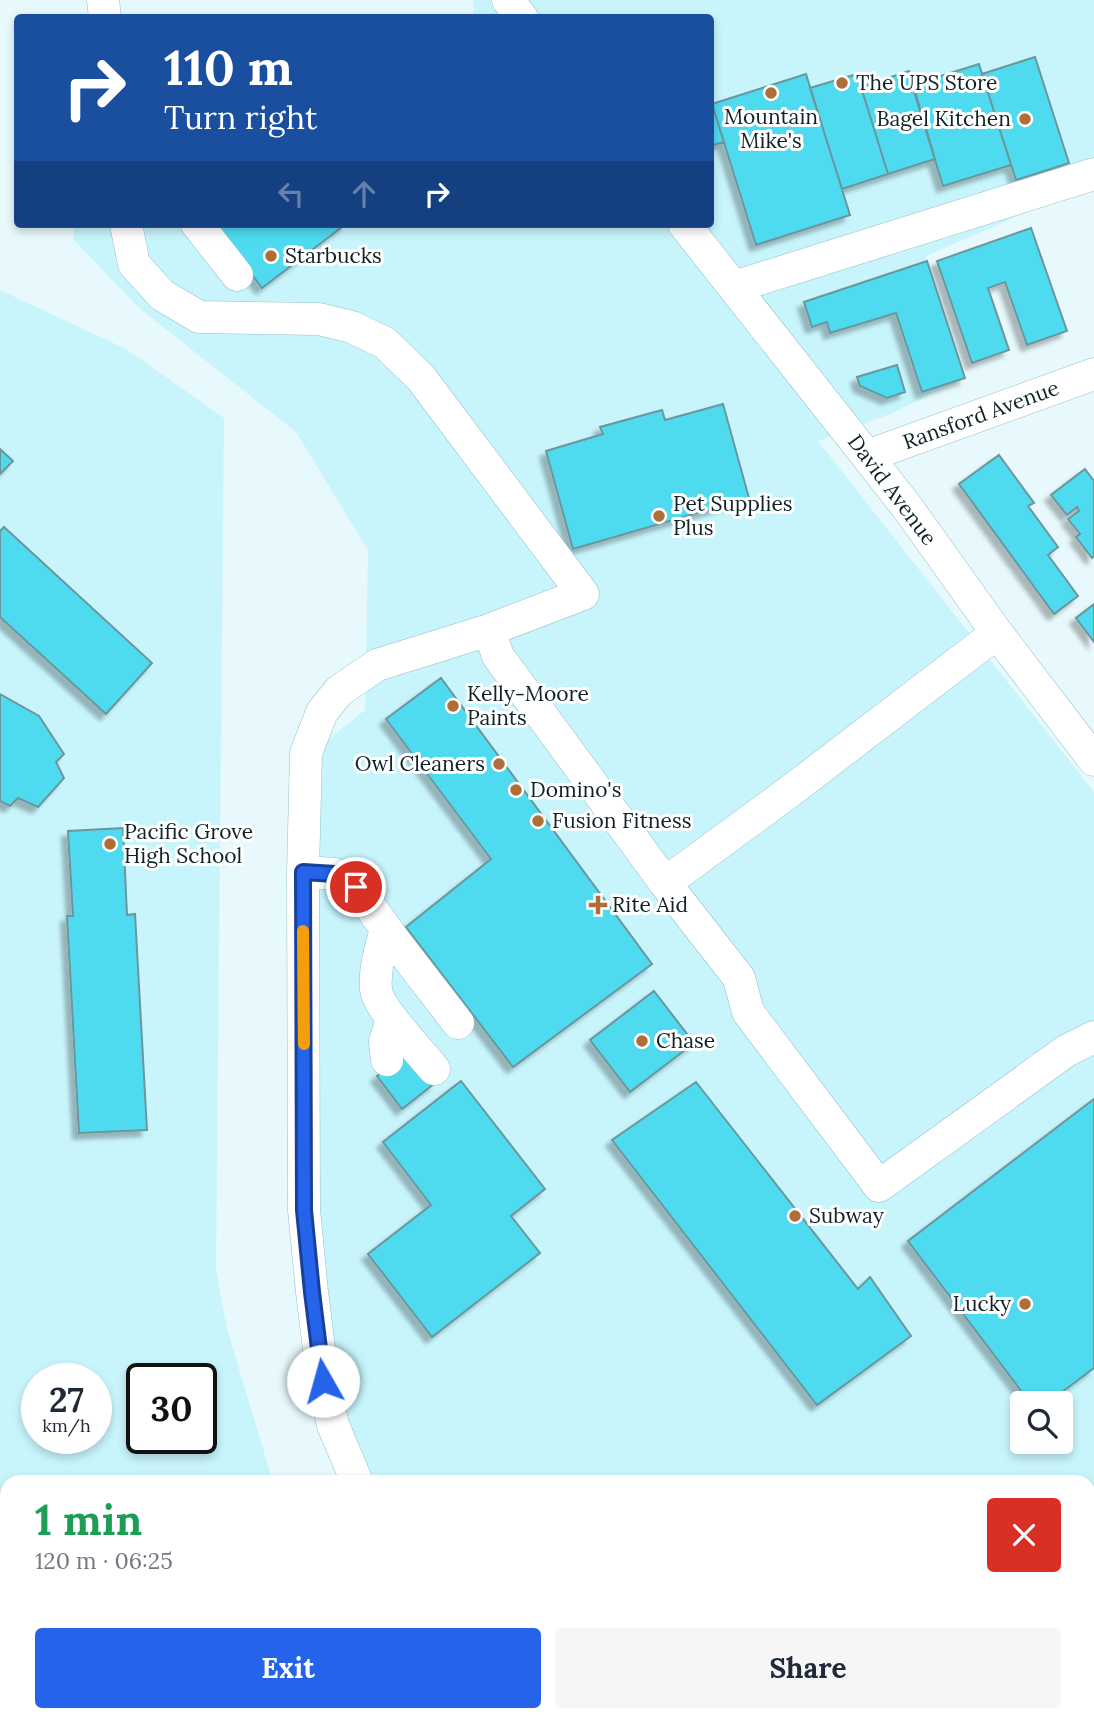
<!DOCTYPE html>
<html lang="en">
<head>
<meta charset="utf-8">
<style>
  :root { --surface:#fff; --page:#f6f6f7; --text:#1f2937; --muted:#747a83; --accent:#2563eb }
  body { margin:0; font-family:Lora,serif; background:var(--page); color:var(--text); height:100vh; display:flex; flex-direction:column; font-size:26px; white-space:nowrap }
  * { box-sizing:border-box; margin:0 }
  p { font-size:23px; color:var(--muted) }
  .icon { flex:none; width:38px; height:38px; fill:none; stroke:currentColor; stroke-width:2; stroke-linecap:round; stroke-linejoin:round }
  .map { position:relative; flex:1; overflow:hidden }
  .side { position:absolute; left:0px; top:1475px; width:1096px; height:247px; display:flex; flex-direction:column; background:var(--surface); border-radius:21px 21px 0 0; box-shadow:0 4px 10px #0003 }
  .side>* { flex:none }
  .top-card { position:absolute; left:14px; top:14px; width:700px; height:214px; border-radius:7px; box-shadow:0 4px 10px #0003; background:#1a4fa0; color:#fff; overflow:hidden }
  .tools { position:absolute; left:1010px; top:1391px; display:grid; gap:14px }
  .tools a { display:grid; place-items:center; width:63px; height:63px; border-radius:7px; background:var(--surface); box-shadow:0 4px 10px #0003; font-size:35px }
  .speed { position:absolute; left:21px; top:1363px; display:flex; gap:14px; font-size:35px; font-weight:700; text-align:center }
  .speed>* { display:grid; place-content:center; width:91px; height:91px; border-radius:50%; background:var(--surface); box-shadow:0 4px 10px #0003; line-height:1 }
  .speed small { font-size:18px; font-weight:400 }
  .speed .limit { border:4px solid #111; border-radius:10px; background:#fff; color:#111 }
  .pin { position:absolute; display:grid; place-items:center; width:60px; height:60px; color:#fff; margin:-30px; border:4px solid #fff; border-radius:50%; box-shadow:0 2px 7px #0007 }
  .me { position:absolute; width:77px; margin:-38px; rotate:353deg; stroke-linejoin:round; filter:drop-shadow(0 0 5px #0008) }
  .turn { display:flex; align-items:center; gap:24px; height:147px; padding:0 35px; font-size:32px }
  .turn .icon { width:91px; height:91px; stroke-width:2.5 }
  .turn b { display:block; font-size:49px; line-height:60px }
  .lanes { display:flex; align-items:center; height:66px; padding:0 35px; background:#0003; justify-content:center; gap:35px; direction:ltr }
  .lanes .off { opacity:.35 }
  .round { display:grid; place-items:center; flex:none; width:74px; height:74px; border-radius:7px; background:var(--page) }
  .summary { display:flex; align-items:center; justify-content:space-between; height:119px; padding:0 35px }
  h1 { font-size:42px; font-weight:700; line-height:52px; color:#1e9e55 }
  .action { display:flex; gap:14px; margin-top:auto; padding:14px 35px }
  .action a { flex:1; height:80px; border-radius:7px; background:var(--accent); color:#fff; font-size:28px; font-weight:700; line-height:80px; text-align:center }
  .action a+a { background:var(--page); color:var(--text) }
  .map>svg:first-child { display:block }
  .built { fill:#c8f5fc; fill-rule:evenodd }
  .green { fill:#9dedfa }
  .building { fill:#4fdbef; stroke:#6b969d; stroke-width:2; filter:url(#shadow) }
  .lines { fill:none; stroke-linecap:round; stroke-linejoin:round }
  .minor-casing { stroke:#93c0c7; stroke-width:33 }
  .minor { stroke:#fff; stroke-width:32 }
  .route-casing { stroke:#184099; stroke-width:18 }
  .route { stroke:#2563eb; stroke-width:12 }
  .slow { stroke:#f59e0b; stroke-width:12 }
  .poi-dot { fill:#af6e37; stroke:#fff; stroke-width:2.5 }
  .labels { text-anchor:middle; stroke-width:6; stroke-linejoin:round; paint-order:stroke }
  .poi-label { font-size:21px; fill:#102225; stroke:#fff; text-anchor:start }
  .street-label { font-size:21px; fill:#102225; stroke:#fff }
</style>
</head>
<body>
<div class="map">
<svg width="1094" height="1721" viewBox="0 0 1094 1721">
  <defs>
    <filter id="shadow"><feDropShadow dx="-6" dy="6" stdDeviation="2" flood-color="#0004"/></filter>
  </defs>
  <rect width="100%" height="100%" fill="#e7f9fc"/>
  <path class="built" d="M473 0H1094V183L926 256 965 378 890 414 818 441 1094 792V1523L1089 1528 1088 1482H376L338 1406 312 1166 320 864V746L365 710 368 550 296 432 139 308 74 240 73 224H710V18L474 17ZM1022 1404H1060V1442H1022Z
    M0 290 126 349 224 418 216 1270 227 1329 273 1482H7V1715H300L294 1721H0ZM37 1379H96V1438H37ZM142 1379H201V1438H142Z
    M511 1715H833L825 1721H516Z"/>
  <path class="green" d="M0 1672 7 1675V1715H90L104 1721H0Z"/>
  <path class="building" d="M1035 57 1069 163 1016 180 982 74Z
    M979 64 1011 165 943 186 912 85Z
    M909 71 935 159 888 174 861 87Z
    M806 74 850 215 756 245 712 104Z
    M857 74 888 174 842 189 810 88Z
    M710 98 724 142 710 146Z
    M213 224H346L262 288Z
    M1031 228 1067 331 1027 345 1005 282 988 288 1009 350 972 363 937 261Z
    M927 261 965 378 922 392 896 313 830 333 827 322 812 327 804 302Z
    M897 365 905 392 887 398 860 386 857 377Z
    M723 404 749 498 573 549 546 451 603 434 600 427 662 410 665 420Z
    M0 449 13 461 0 474Z
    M999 455 1034 503 1028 506 1058 547 1048 555 1078 596 1054 614 959 484Z
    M1085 469 1094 481V556L1092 558 1076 537 1080 534 1068 519 1079 511 1077 507 1067 515 1051 495Z
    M4 527 152 663 106 714 0 617V531Z
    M1094 604V642L1076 618Z
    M441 678 652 964 513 1067 406 927 491 859 386 719Z
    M0 694 39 716 64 754 56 762 64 778 38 807 18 798 10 806 0 801Z
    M123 828 127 915 135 914 147 1130 79 1133 67 916H73L68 831Z
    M654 991 694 1043 630 1092 590 1040Z
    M410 1051 435 1083 402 1109 377 1076Z
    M461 1081 545 1189 511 1216 540 1253 432 1337 368 1254 431 1205 383 1142Z
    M696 1082 858 1289 870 1277 911 1336 817 1405 612 1140Z
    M1094 1099V1368L1046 1404H1031L908 1241Z
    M1091 1545 1094 1547V1669L1088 1665V1549Z
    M1001 1715 1008 1721H956L953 1718 951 1721H934L928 1716Z
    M1035 1715H1068L1076 1721H1034L1032 1719Z"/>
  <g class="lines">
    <defs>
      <path id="minor" d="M103 0 105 18
        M508 0 522 18
        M126 224 134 264 162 295 199 317 319 319 352 327 385 343 421 378 583 594 489 630 377 665 339 691 322 712 306 753 303 872 304 1210 312 1292 323 1381 333 1425 357 1482
        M197 224 237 275
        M684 224 907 507 997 633 1094 760
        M734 287 1094 174
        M867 456 1094 374
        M489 630 498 656 665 883 739 978 748 1012 879 1186 1066 1051 1094 1037
        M303 872 335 874 356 887 394 940 458 1023
        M665 883 785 795 997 633
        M386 929C381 948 374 970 376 989 377 1007 421 1053 434 1069
        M387 1060 385 1042 392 1019
        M1088 1693 1094 1697
        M483 1715 487 1721"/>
    </defs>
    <use href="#minor" class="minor-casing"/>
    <use href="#minor" class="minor"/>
  </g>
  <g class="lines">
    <defs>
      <path id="route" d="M323 1381 312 1292 304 1210 303 872 335 874 356 887"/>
    </defs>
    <use href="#route" class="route-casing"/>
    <use href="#route" class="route"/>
    <path class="slow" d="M303 931 304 1044"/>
  </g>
  <g class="poi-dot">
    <circle cx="842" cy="83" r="7"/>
    <circle cx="771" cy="93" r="7"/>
    <circle cx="1025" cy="119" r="7"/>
    <circle cx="271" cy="256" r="7"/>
    <circle cx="659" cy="516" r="7"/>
    <circle cx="453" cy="706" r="7"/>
    <circle cx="499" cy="764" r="7"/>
    <circle cx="516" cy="790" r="7"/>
    <circle cx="538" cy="821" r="7"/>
    <circle cx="110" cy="844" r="7"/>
    <path d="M594.5 894.5h7v7h7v7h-7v7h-7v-7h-7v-7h7z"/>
    <circle cx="642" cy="1041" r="7"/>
    <circle cx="795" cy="1216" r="7"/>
    <circle cx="1025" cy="1304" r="7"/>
  </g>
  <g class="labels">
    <g class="poi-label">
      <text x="856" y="90">The UPS Store</text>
      <text x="771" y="124" text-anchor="middle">Mountain<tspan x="771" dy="24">Mike's</tspan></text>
      <text x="1011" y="126" text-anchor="end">Bagel Kitchen</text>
      <text x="285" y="263">Starbucks</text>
      <text x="673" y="511">Pet Supplies<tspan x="673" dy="24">Plus</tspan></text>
      <text x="467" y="701">Kelly-Moore<tspan x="467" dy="24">Paints</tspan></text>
      <text x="485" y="771" text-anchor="end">Owl Cleaners</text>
      <text x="530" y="797">Domino's</text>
      <text x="552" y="828">Fusion Fitness</text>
      <text x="124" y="839">Pacific Grove<tspan x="124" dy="24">High School</tspan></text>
      <text x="612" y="912">Rite Aid</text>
      <text x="656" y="1048">Chase</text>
      <text x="809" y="1223">Subway</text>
      <text x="1011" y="1311" text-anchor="end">Lucky</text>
    </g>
    <g class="street-label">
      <text transform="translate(981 415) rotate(-20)" y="7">Ransford Avenue</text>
      <text transform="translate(892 490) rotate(53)" y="7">David Avenue</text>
    </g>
  </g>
</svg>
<div class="tools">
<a><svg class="icon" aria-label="search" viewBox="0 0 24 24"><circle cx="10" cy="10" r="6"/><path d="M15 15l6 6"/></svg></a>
</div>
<div class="speed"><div>27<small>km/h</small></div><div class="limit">30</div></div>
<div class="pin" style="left:356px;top:887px;background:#d93025"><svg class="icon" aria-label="arrive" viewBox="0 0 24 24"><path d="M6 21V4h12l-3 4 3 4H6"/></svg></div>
<svg class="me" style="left:323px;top:1381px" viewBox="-20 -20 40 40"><circle r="19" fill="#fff"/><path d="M0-13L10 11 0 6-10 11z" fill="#2563eb"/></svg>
<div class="top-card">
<div class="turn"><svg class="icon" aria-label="right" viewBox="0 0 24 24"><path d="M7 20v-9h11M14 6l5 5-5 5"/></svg><div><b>110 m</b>Turn right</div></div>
<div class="lanes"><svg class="icon off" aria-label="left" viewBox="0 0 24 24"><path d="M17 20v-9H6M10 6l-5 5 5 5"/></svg><svg class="icon off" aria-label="ahead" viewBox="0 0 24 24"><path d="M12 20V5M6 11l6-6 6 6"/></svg><svg class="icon" aria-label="right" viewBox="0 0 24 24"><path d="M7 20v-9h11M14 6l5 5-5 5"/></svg></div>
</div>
<section class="side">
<div class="summary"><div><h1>1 min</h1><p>120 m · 06:25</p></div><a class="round" style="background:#d93025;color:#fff"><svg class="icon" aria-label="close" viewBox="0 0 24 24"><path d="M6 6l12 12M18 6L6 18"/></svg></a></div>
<div class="action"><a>Exit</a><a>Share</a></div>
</section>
</div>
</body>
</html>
